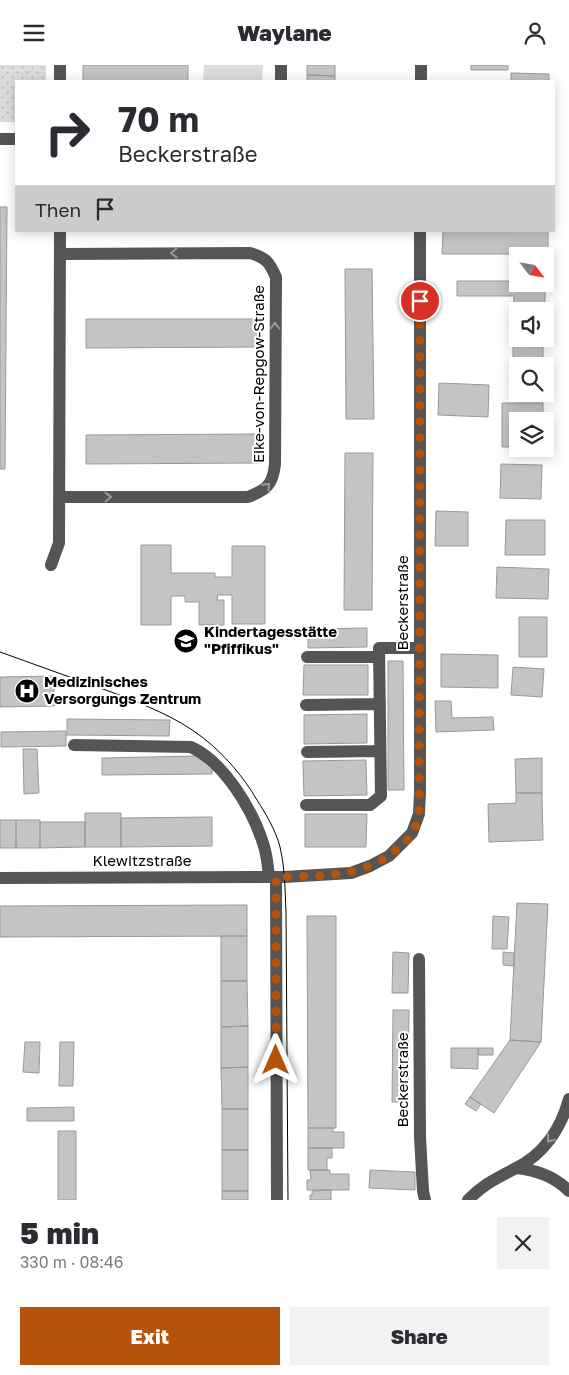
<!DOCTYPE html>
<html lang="en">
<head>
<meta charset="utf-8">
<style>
  :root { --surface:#fff; --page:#f2f2f3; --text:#2b2b33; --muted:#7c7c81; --accent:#b45309 }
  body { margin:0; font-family:"Golos Text",sans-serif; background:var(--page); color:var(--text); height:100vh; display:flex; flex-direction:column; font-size:19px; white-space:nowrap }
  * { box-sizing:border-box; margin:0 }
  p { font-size:16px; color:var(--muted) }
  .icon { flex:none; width:28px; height:28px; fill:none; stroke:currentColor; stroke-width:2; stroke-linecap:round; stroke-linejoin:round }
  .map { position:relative; height:1135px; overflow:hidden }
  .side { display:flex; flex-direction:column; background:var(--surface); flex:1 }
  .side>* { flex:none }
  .hud { position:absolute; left:15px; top:15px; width:540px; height:152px; border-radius:0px; box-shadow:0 2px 12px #0003; background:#fff; color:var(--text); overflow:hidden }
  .needle { width:32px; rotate:121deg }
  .fabs { position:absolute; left:509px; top:182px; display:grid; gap:10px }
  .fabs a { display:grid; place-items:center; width:45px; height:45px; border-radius:0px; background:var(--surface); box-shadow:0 2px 12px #0003; font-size:25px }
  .pin { position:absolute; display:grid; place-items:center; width:42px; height:42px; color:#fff; margin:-21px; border:2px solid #fff; border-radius:50%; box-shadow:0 1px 5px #0007 }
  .me { position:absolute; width:55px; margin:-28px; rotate:0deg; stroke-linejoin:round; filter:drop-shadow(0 0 4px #0008) }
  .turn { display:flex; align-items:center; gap:18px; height:105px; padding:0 20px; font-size:22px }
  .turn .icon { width:65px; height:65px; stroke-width:2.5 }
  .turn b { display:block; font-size:35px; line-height:42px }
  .then { display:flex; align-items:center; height:48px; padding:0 20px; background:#0003; gap:10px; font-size:19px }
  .round { display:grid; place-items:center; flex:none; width:52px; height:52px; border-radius:0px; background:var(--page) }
  .head { display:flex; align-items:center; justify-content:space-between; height:85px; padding:0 20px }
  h1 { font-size:30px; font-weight:800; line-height:38px }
  .cta { display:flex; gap:10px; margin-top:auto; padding:10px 20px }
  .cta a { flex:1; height:58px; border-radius:0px; background:var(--accent); color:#fff; font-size:20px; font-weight:800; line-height:58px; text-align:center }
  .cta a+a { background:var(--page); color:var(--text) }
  header { display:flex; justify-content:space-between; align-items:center; height:65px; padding:0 20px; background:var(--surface); font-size:22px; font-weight:800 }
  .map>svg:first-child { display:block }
  .grass { fill:url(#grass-dots) }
  .pitch { fill:#dcdcdc }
  .building { fill:#c4c4c4; stroke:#999 }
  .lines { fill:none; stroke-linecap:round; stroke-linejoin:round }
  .minor { stroke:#555; stroke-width:12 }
  .tram { stroke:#000; stroke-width:1 }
  .oneway { stroke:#999 }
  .route { stroke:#b45309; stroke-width:9; stroke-dasharray:0 16.2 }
  .labels { text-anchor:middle; stroke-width:4; stroke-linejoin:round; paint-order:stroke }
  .street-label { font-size:15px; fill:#000; stroke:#fff }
  .poi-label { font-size:15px; font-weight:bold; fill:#000; stroke:#fff; text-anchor:start }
</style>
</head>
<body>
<header><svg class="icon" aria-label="menu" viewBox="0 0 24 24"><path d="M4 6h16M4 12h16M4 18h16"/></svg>Waylane<svg class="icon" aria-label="person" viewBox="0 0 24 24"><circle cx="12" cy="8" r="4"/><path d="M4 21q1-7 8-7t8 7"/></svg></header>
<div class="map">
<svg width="569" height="1135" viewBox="0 0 569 1135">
  <defs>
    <pattern id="grass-dots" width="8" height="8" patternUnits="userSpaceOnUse" patternTransform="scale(1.25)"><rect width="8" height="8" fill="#dcdcdc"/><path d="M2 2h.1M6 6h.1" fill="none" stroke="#bbb" stroke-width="1.8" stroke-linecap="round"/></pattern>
  </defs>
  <rect width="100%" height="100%" fill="#fff"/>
  <path class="grass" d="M0 0H46V16H16V57H0Z"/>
  <path class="pitch" d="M204 0H263L262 16H203Z"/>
  <path class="building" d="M83 0H188V16H83Z
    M307 0H335V11L307 10Z
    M471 0H508V5H471Z
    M511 8 549 9V16H511Z
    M307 10 335 11V16H307Z
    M0 142H7L5 404H0Z
    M443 166H548V208H545V191H518V189H442Z
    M345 204H372L374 354H346Z
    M545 208V258V246H518V258H513L514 231H457V216H518V219H545Z
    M86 254H262V282L86 283Z
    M543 280V301H518V315H513V281Z
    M439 318 489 320 488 352 438 350Z
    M502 338H543V356H518V382H502Z
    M262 369V398L86 399V370Z
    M345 388H373L372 545H344Z
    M501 399 542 400 541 434 500 433Z
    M436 446 468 447V481H435Z
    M506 455H545V490H505Z
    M141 480H171V508H215V512H232V481H265V559H232V530H218L217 535H224V560H199V537H185V531H171V560H141Z
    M497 502 549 504 548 534 496 533Z
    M519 552H547V592H519Z
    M367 563V582L308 583V564Z
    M441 589 498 590V623L441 622Z
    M388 596H403L404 725H388Z
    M304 600H368V630H303Z
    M513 602 544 604 542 632 511 630Z
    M54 611V641L0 642V612Z
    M435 636H451L452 653 493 652 494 665 436 667Z
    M367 649V678L304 679V650Z
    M67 654 170 655 169 671 67 670Z
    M66 666V681L1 682V667Z
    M23 684H37L39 728 24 729Z
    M196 691 212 700V709L102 710V693Z
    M542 693V728H516L515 694Z
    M366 695 367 730 304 731 303 696Z
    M516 728H542L543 775 489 777 488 739 516 738Z
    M85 748H121V782H85Z
    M305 749H367L366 782H305Z
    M212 752V781L121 782V753Z
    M0 755H16V783H0Z
    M16 755H40V783H16Z
    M40 757H85V782L40 783Z
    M517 838 548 839 541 977 510 975Z
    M247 840V871L0 872V841Z
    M307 851H336V1063H308Z
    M493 851 509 852 507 884H492Z
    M221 871H247V916H221Z
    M393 887 409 888 408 928H392Z
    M503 887 514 888V901L503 900Z
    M221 916H247L248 961 221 962Z
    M393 945H409L408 1037H392Z
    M248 961V1002L221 1003V962Z
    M510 975 541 977 494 1048 470 1032Z
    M25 977H40L39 1008 23 1007Z
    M60 977H74L73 1021H59Z
    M451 983H478V1004L451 1003Z
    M478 983H493V990H479Z
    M248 1002V1044H222L221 1003Z
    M470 1032 481 1039 476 1046 465 1039Z
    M74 1042V1056H27V1043Z
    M222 1044H248V1085H222Z
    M308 1063H333V1067H344V1083H308Z
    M58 1066H76V1135H58Z
    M308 1083H332V1093H327V1105H308Z
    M222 1085H248V1126H222Z
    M310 1105H330V1109H349V1125H307V1115H311Z
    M370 1105 415 1107V1125L369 1123Z
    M331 1125V1135H310V1130H312V1126Z
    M222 1126H248V1135H222Z"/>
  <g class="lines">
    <path class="minor" d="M60 16V0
      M281 16V0
      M421 16V0
      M0 74H16
      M60 189 250 188C267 193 269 197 276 212L275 399C273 420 266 425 248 432H60
      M51 500 59 478 60 166
      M307 592H379
      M306 640 380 639
      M74 680 191 682C224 697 252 744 263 778 267 789 268 801 269 812
      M307 687 380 686
      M306 740H370L381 731 379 583H420
      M276 812 277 1135
      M0 813 284 812 351 808 370 801 389 791 412 768 419 749 420 727V166
      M419 894 420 1072 423 1126 425 1135
      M516 1103C537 1105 554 1111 569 1126
      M468 1135C485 1118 496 1114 516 1103 544 1089 561 1063 569 1034"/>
    <path class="tram" d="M0 587C38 601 76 614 114 628 145 640 176 652 202 672 224 689 243 711 257 735 266 749 276 766 280 782 285 803 285 825 286 847L288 1135"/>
  </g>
  <defs><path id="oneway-chevron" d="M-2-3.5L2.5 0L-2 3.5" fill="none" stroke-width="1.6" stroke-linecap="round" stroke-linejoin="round" transform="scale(1.25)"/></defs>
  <g class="oneway">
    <use href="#oneway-chevron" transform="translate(174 188) rotate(179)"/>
    <use href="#oneway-chevron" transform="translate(275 261) rotate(-89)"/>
    <use href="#oneway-chevron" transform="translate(267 421) rotate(-48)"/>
    <use href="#oneway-chevron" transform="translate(108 432)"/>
    <use href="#oneway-chevron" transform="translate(550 1074) rotate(128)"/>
  </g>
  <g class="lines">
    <path class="route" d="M276 995V812C318 811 364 813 397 784 402 780 409 774 413 768 416 762 417 755 419 749L420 236"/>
  </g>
  <defs>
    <symbol id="school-disc" viewBox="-11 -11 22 22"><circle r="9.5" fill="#000" stroke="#fff"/><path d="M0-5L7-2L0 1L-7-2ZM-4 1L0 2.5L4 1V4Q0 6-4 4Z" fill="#fff"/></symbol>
    <symbol id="hospital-disc" viewBox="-11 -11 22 22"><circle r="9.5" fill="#000" stroke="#fff"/><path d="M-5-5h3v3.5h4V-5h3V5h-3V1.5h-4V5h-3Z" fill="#fff"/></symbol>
  </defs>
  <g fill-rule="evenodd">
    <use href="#school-disc" x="172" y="562" width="28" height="28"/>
    <use href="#hospital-disc" x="13" y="612" width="28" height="28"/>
  </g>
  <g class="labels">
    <g class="street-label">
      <text transform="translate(259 309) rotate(-90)" y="5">Eike-von-Repgow-Straße</text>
      <text transform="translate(403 538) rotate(-90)" y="5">Beckerstraße</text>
      <text x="142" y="801">Klewitzstraße</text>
      <text transform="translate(403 1015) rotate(-90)" y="5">Beckerstraße</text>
    </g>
    <g class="poi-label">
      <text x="204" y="572">Kindertagesstätte<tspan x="204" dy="17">"Pfiffikus"</tspan></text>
      <text x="44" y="622">Medizinisches<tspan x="44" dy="17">Versorgungs Zentrum</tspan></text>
    </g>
  </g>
</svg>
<div class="fabs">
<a><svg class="needle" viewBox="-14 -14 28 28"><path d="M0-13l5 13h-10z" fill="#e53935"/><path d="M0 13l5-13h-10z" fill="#7c7c81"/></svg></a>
<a><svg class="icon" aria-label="sound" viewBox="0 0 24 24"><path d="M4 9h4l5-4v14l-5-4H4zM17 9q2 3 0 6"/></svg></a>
<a><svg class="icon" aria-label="search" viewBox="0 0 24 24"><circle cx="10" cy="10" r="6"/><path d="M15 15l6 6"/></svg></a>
<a><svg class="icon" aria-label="layers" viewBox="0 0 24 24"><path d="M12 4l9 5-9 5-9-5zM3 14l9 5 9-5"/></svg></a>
</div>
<div class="pin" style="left:420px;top:236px;background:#d93025"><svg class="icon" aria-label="arrive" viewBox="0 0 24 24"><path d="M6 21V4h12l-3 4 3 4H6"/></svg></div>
<svg class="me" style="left:276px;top:995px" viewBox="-20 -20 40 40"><path d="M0-17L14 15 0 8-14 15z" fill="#b45309" stroke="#fff" stroke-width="4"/></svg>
<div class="hud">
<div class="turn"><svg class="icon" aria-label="right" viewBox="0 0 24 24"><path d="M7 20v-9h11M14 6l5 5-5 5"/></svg><div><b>70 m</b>Beckerstraße</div></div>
<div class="then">Then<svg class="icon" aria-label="arrive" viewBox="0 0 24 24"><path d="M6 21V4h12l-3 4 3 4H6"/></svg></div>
</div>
</div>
<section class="side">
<div class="head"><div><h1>5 min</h1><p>330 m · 08:46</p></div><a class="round"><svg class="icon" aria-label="close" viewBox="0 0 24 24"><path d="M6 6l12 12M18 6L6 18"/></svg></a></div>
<div class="cta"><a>Exit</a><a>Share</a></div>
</section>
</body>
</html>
